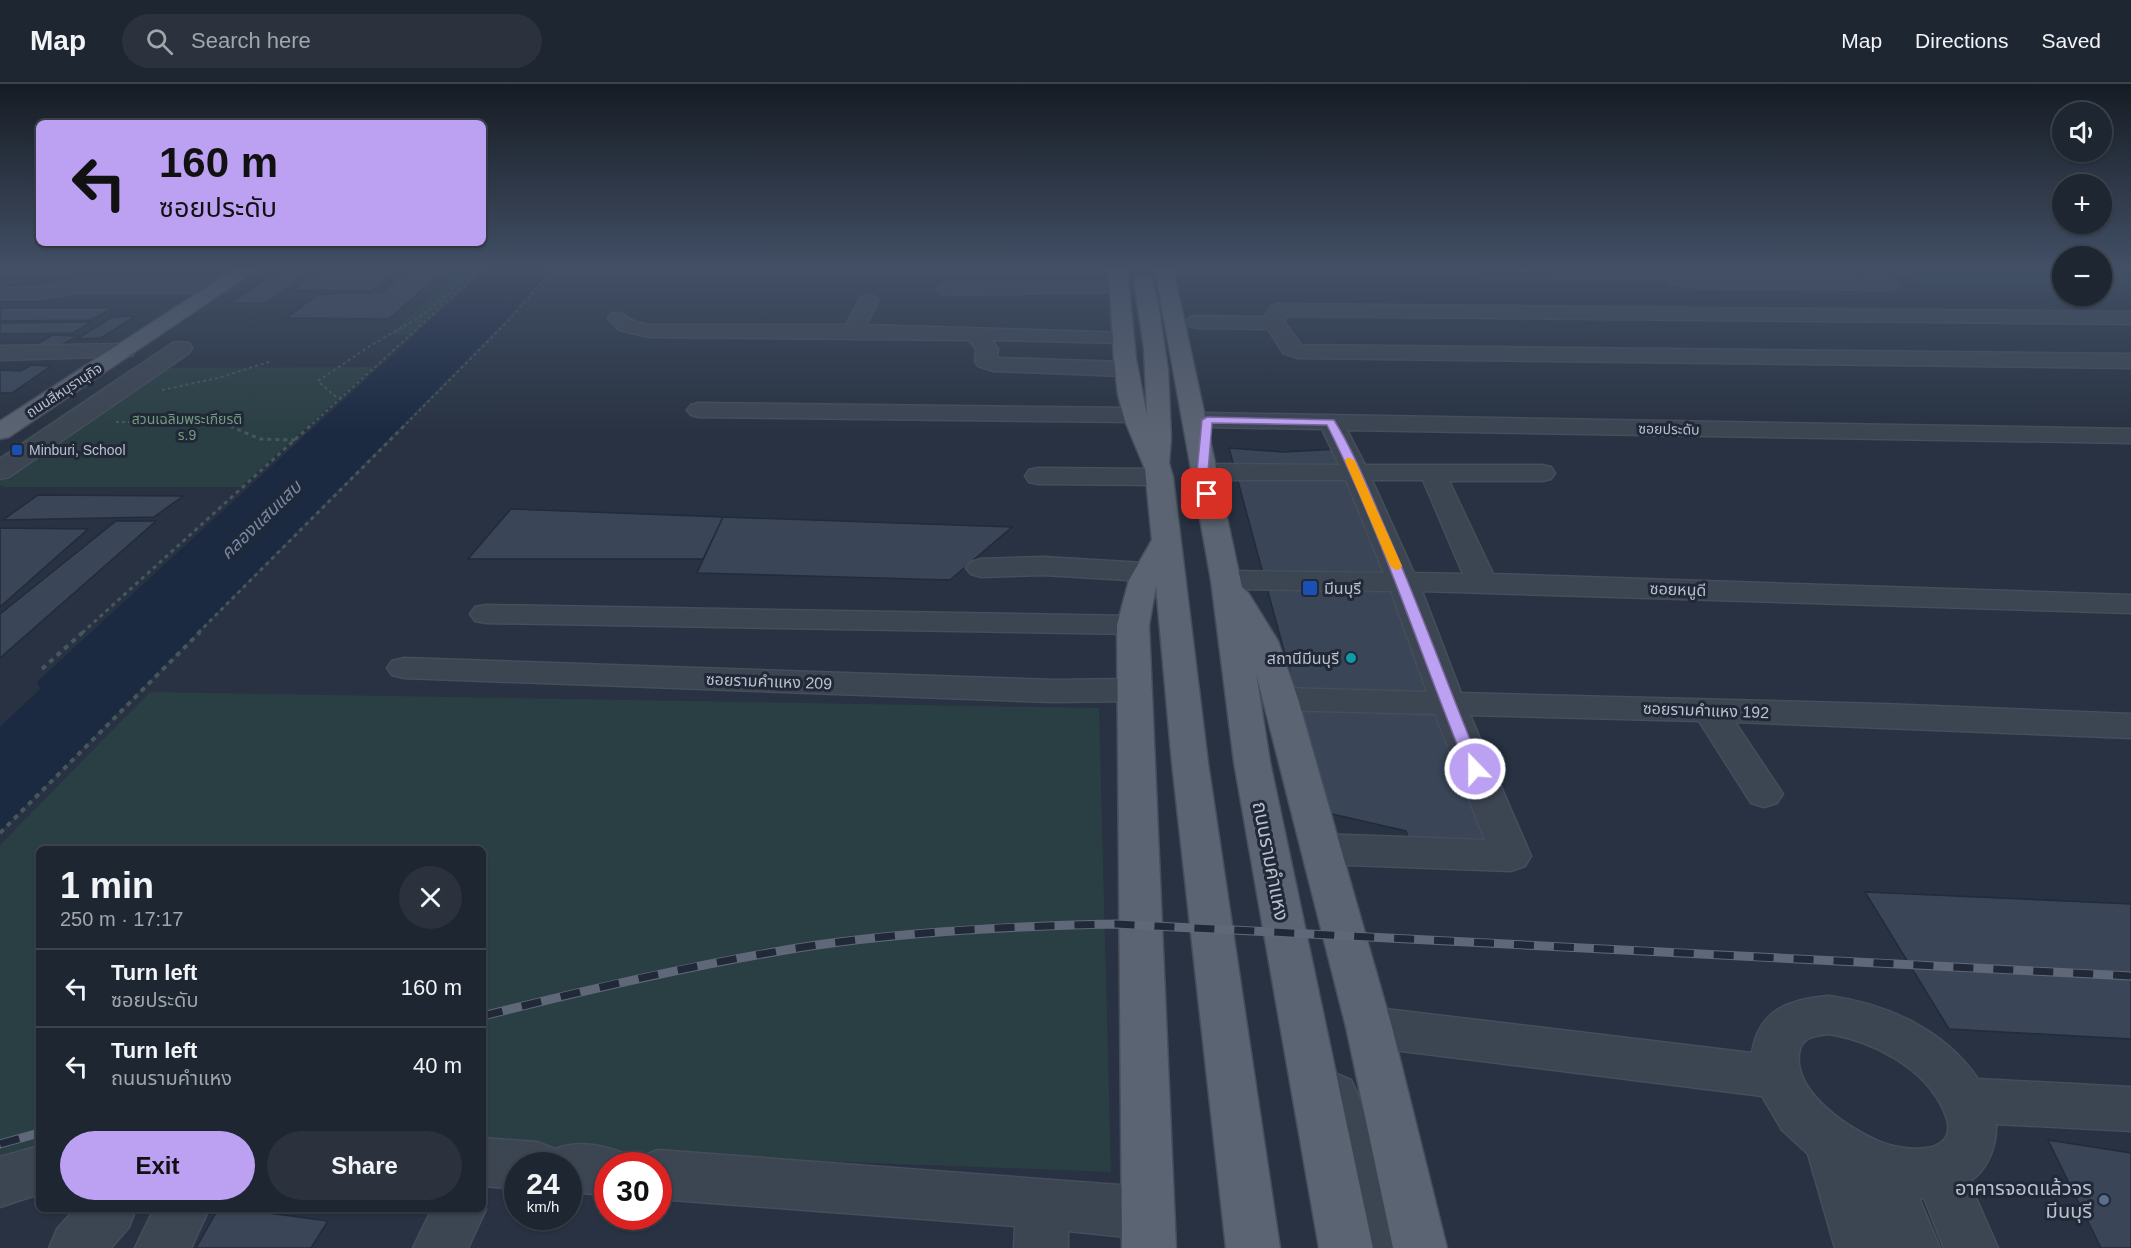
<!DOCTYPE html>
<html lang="en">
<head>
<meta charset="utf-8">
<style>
  :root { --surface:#1e2632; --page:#2b323e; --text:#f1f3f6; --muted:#a1a5ac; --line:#3c434d; --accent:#bca0f2 }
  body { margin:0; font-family:Arial,"Noto Sans Thai",sans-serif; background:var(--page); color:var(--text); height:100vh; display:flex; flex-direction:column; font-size:22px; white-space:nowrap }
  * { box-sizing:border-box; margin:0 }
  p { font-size:20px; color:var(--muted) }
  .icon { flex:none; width:33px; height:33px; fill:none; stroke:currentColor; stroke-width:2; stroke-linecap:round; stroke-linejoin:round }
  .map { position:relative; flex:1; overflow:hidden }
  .details { position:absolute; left:36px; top:762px; width:450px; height:366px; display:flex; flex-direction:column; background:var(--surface); border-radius:9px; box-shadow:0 2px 4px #0004,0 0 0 2px var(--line) }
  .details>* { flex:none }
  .banner { position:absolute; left:36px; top:36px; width:450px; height:126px; border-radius:9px; box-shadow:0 2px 4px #0004,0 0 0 2px var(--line); background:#bca0f2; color:#111; overflow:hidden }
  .tools { position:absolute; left:2052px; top:18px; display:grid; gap:12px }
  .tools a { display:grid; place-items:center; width:60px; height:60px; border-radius:50%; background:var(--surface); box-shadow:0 2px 4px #0004,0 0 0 2px var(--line); font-size:30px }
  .speed { position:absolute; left:504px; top:1068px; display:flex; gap:12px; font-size:30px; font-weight:700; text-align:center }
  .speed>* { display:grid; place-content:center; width:78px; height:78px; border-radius:50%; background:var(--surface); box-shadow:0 2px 4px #0004,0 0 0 2px var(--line); line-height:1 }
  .speed small { font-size:15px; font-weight:400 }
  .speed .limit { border:9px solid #d22; background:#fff; color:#111 }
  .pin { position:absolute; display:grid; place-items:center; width:51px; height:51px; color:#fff; margin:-26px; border-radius:12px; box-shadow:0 3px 9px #0006 }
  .me { position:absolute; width:66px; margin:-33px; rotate:338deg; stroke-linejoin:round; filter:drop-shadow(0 0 4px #0008) }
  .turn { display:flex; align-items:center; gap:21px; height:126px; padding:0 24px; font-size:27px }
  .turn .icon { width:78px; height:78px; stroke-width:2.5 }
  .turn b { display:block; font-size:42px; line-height:51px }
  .round { display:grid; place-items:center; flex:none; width:63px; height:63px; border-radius:32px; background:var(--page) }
  .head { display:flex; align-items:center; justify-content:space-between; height:102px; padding:0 24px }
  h1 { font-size:36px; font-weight:600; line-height:45px }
  .primary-button { display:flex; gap:12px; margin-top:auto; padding:12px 24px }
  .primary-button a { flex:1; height:69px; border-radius:36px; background:var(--accent); color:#111; font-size:24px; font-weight:600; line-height:69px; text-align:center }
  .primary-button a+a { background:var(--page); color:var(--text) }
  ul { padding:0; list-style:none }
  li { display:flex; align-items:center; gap:18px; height:78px; padding:0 24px; border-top:2px solid var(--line) }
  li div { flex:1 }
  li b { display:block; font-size:22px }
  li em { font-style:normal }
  header { display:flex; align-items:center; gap:36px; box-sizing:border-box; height:84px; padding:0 30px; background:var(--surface); border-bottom:2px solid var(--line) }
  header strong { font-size:28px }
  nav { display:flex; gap:33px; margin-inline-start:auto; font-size:21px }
  .search { width:420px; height:54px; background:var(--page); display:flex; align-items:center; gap:15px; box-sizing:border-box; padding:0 21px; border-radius:33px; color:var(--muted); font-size:22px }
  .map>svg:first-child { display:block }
  .green { fill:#2a3f43 }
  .water { fill:#1b2941 }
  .building { fill:#3a4658; stroke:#232b3a; stroke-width:1.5 }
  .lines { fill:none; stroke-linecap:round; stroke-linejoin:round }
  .minor-casing { stroke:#464d5b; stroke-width:3 }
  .major-casing { stroke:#464d5b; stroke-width:3 }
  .path-far2 { stroke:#44585b; stroke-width:2; stroke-dasharray:3 3; stroke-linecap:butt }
  .path-far1 { stroke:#44585b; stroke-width:3; stroke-dasharray:4 4; stroke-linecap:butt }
  .path { stroke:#44585b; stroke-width:4; stroke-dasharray:5 5; stroke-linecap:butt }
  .minor { fill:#3c4552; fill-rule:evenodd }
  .major { fill:#5b6472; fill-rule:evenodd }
  .rail-casing { stroke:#5f6879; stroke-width:9 }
  .rail { stroke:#212938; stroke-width:7; stroke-dasharray:20; stroke-linecap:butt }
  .route { fill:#bca0f2; stroke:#7a689d; stroke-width:1.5 }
  .slow { fill:#f59e0b }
  .transit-dot { fill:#1a4fb4; stroke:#212938; stroke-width:2 }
  .culture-dot { fill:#0f9aa8; stroke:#212938; stroke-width:2 }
  .service-dot { fill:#5c6f8a; stroke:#212938; stroke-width:2 }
  .labels { text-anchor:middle; stroke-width:6; stroke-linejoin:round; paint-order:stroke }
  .far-street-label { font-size:14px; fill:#bac0cc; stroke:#212938 }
  .far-park-label { font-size:14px; fill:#729c7d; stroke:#212938 }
  .far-poi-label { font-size:14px; fill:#bac0cc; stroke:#212938; text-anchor:start }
  .poi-label { font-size:16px; fill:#bac0cc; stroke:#212938; text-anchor:start }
  .street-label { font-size:16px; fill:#bac0cc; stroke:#212938 }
  .water-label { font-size:18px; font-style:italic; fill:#7489a9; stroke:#212938 }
  .near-street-label { font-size:20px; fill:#bac0cc; stroke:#212938 }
  .near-poi-label { font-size:20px; fill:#bac0cc; stroke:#212938; text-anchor:end }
</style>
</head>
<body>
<header>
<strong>Map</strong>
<div class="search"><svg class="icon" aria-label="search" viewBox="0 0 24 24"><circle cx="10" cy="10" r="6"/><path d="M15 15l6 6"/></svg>Search here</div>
<nav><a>Map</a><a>Directions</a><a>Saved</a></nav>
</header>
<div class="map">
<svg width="2131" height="1164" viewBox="0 0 2131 1164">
  <rect width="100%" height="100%" fill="#283242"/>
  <path class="green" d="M460 185H482L411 250H391Z
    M1894 185H2062V208L1929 207Z
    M2102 185H2131V209H2102Z
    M374 283 240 403H5L0 401V372L131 284Z
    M150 608 1099 624 1111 1088 483 1064V765H39V1074L0 1087V761Z"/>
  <path class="water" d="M486 185H551L503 239 0 748V643L40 605 37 598Z"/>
  <path class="building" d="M280 185H313L266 219H230Z
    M320 185H398L371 207 293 206Z
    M408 185H446L389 235 287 234 318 210 381 209Z
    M1545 185H1854L1873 198 1704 197 1695 189Z
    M2 224H113L91 236 0 237V225Z
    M136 232 101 254 77 255 112 233Z
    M91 238 73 249 0 250V239Z
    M52 251 78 252 52 266H27Z
    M31 281 51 282 12 309H0V286L21 287Z
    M1229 364 1284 368 1338 365 1487 761 1410 760 1406 747 1328 729Z
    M38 411 183 412 154 433 3 436Z
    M511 425 723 433 703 475H468Z
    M723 433 1012 443 950 496 697 489Z
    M116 437H156L0 574V530Z
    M0 444 88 445 0 523Z
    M1865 808 2131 820V955L1949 945Z
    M2048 1056 2131 1069V1164H2101Z
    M218 1125H239L328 1137 311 1164H196Z"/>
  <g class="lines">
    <defs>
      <path id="minor" d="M663 185H684C679 193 672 194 663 192L661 188Z
        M1301 185H1680L1686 190 1695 192 1871 194 1862 185H1883L1900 200 1897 204 1890 206 1695 204 1673 199 1668 195 1310 191 1303 189Z
        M73 197H221L228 199 231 203 228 207 221 209H73L39 215H0V205L39 203Z
        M1120 198 1127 200 1130 204 1127 208 948 211 941 209 938 205 941 201 948 199Z
        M868 211 875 213 878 217 866 241 1130 249 1134 253 1130 257 1123 259 992 256 998 265 997 274 1125 278 1133 280 1136 285 1133 290 1125 292 993 287 978 282 975 277 976 265 969 256 649 253 619 246 608 234 611 230C623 227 624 232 634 237 638 239 644 240 649 241H846L861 213Z
        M1278 220 2131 228V240L1285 232V239L1301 261 2131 270V284L1298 274 1283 269 1268 245 1196 244 1189 242 1186 238 1189 234 1196 232 1265 233 1271 222Z
        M181 258 189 259 192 264 189 269 9 393 0 395V375L173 259Z
        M124 260 132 262 135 267 132 272 0 276V262Z
        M699 319 1135 324 1143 326 1147 331 1143 336 1135 338 699 333 691 331 687 326 691 321Z
        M1207 329 2131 345V359L1347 346 1365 381H1542L1551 383 1555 389 1551 395 1542 397H1449L1493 490 2131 511V529L1422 507 1461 609 1882 620 2131 630V654L1735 638 1783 710 1777 719 1764 723 1751 719 1699 637 1470 631 1531 772 1525 782 1511 787 1321 780 1307 775 1301 765 1307 755 1321 750 1485 756 1435 630 1281 626 1269 623 1264 615 1269 607 1281 604 1427 608 1391 507 1226 505 1215 502 1211 496 1215 490 1226 487 1384 489 1346 396H1203L1194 394 1190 388 1194 382 1203 380 1339 381 1322 345 1207 343 1198 341 1195 336 1198 331ZM1372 396H1423L1463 490 1414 489Z
        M1038 384 1160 385 1169 387 1173 393 1169 399 1160 401 1038 400 1029 398 1025 392 1029 386Z
        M1043 473 1145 479 1155 482 1160 488 1155 494 1145 497 1043 491 981 493 971 490 966 484 971 478 981 475Z
        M486 521 1133 532 1144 534 1149 541 1144 548 1133 550 486 539 475 537 470 530 475 523Z
        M404 574 1052 596 1134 595 1146 598 1151 606 1146 614 1134 617 1052 618 404 594 392 591 387 584 392 577Z
        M1829 912C1887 920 1944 945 1978 995L2131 1003V1047L1996 1040C1997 1061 1988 1086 1969 1098L1998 1164H1944L1924 1114H1919L1940 1164H1835L1808 1070 1782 1046 1762 1012 1369 963 1353 957 1346 943 1353 929 1369 923 1752 969C1758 925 1791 915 1829 912ZM1829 950C1872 957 1924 983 1943 1025 1967 1074 1903 1069 1876 1056 1846 1042 1794 1008 1799 970 1801 952 1815 952 1829 950Z
        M1334 989 1351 996 1358 1011 1412 1164H1358L1310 1011 1317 996Z
        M483 1054 537 1058 555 1065C578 1056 604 1061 626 1070L631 1082H608V1111L568 1108V1082H518V1105L483 1102Z
        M39 1062V1110L0 1123V1073Z
        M658 1066 1146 1103 1165 1111 1172 1129 1165 1147 1146 1155 1068 1147V1164H1014L1015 1142 658 1115V1082H636L640 1073Z
        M483 1117 486 1125 468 1164H413L432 1125H483Z
        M75 1125H136L129 1143 111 1164H49L57 1145Z
        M154 1125H209L191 1164H135Z"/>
      <path id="major" d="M235 185H257L9 353 0 355V337Z
        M1109 185H1127L1136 275 1147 332 1144 264 1134 196 1137 192H1151L1158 219 1168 286 1171 354 1169 379 1173 393 1208 679 1280 1164H1226L1172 679 1156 502 1149 541 1176 1164H1122L1117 541 1129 496 1152 456 1145 385 1125 337 1118 311 1114 275Z
        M1155 185H1173L1242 503 1249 510 1278 557 1298 615 1392 943 1447 1164H1393L1346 943 1256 589 1270 678 1373 1164H1319L1234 678 1211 496Z"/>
    </defs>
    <use href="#minor" class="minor-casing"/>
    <use href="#major" class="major-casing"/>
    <path class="path-far2" d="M162 306 218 294 269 278
      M342 314 335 312 318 297 370 262 423 231 476 185
      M116 338H221L234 344
      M308 344 483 185
      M402 344 506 239 554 185"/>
    <path class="path-far1" d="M230 342 260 355 297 356
      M82 549 310 342
      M198 549 404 342"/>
    <path class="path" d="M42 585 83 548
      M0 749 200 548"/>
    <use href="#minor" class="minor"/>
    <use href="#major" class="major"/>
    <defs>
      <path id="rail" d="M483 932C593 904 704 878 817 861 916 847 1016 842 1116 840L2131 892
        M0 1060 39 1049"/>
    </defs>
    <use href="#rail" class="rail-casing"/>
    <use href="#rail" class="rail"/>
  </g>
  <linearGradient id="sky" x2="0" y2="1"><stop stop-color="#161c24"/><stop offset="0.53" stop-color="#424f65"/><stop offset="1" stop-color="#424f65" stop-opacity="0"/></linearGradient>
  <rect width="2131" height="348" fill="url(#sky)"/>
  <path class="route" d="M1207 333 1334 336C1354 368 1368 404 1383 439 1419 520 1448 603 1482 685L1480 688H1469L1467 685C1420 570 1383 452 1327 341L1212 339 1208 388 1213 410 1207 413 1202 410 1197 388 1202 336Z"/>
  <path class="slow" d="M1346 374H1350L1355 377 1402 482 1400 485 1396 486 1390 482 1345 377Z"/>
  <g class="transit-dot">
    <rect x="11" y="360" width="12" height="12" rx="3"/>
    <rect x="1302" y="496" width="16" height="16" rx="3"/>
  </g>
  <circle class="culture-dot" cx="1351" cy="574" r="6"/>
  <circle class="service-dot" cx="2104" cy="1116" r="6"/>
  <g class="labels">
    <g class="far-street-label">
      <text transform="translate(64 306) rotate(-33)" y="5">ถนนสีหบุรานุกิจ</text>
      <text transform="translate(1669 345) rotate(1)" y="5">ซอยประดับ</text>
    </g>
    <g class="far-park-label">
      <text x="187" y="340">สวนเฉลิมพระเกียรติ<tspan x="187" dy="16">ร.9</tspan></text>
    </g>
    <g class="far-poi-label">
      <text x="29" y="371">Minburi, School</text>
    </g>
    <g class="poi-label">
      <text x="1324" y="510">มีนบุรี</text>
      <text x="1339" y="580" text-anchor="end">สถานีมีนบุรี</text>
    </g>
    <g class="street-label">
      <text transform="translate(1678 505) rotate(2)" y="6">ซอยหนูดี</text>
      <text transform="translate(769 597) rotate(2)" y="6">ซอยรามคำแหง 209</text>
      <text transform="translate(1706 626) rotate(2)" y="6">ซอยรามคำแหง 192</text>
    </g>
    <g class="water-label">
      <text transform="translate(261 436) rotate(-44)" y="6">คลองแสนแสบ</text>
    </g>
    <g class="near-street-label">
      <text transform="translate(1271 777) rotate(79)" y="7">ถนนรามคำแหง</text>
    </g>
    <g class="near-poi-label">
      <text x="2092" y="1111">อาคารจอดแล้วจร<tspan x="2092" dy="23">มีนบุรี</tspan></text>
    </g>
  </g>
</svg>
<div class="tools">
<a><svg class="icon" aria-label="sound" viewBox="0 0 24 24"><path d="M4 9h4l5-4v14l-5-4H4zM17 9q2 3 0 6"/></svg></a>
<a>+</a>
<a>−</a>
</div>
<div class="speed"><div>24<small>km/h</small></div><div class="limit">30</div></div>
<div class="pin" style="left:1207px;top:410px;background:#d93025"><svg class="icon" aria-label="arrive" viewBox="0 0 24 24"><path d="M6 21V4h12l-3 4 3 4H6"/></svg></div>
<svg class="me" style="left:1475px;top:685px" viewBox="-20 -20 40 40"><circle r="17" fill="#bca0f2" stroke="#fff" stroke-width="3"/><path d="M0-11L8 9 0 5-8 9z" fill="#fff"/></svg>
<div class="banner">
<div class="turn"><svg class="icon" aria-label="left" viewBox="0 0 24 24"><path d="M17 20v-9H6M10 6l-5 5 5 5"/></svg><div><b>160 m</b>ซอยประดับ</div></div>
</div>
<section class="details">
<div class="head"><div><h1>1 min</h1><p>250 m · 17:17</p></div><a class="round"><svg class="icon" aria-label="close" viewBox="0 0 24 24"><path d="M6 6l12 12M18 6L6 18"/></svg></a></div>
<ul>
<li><svg class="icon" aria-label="left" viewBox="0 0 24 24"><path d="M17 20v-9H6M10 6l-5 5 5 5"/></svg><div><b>Turn left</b><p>ซอยประดับ</p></div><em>160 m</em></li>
<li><svg class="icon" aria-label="left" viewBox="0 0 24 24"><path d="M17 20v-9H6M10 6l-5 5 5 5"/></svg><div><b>Turn left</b><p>ถนนรามคำแหง</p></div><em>40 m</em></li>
</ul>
<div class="primary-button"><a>Exit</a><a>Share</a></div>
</section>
</div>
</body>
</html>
